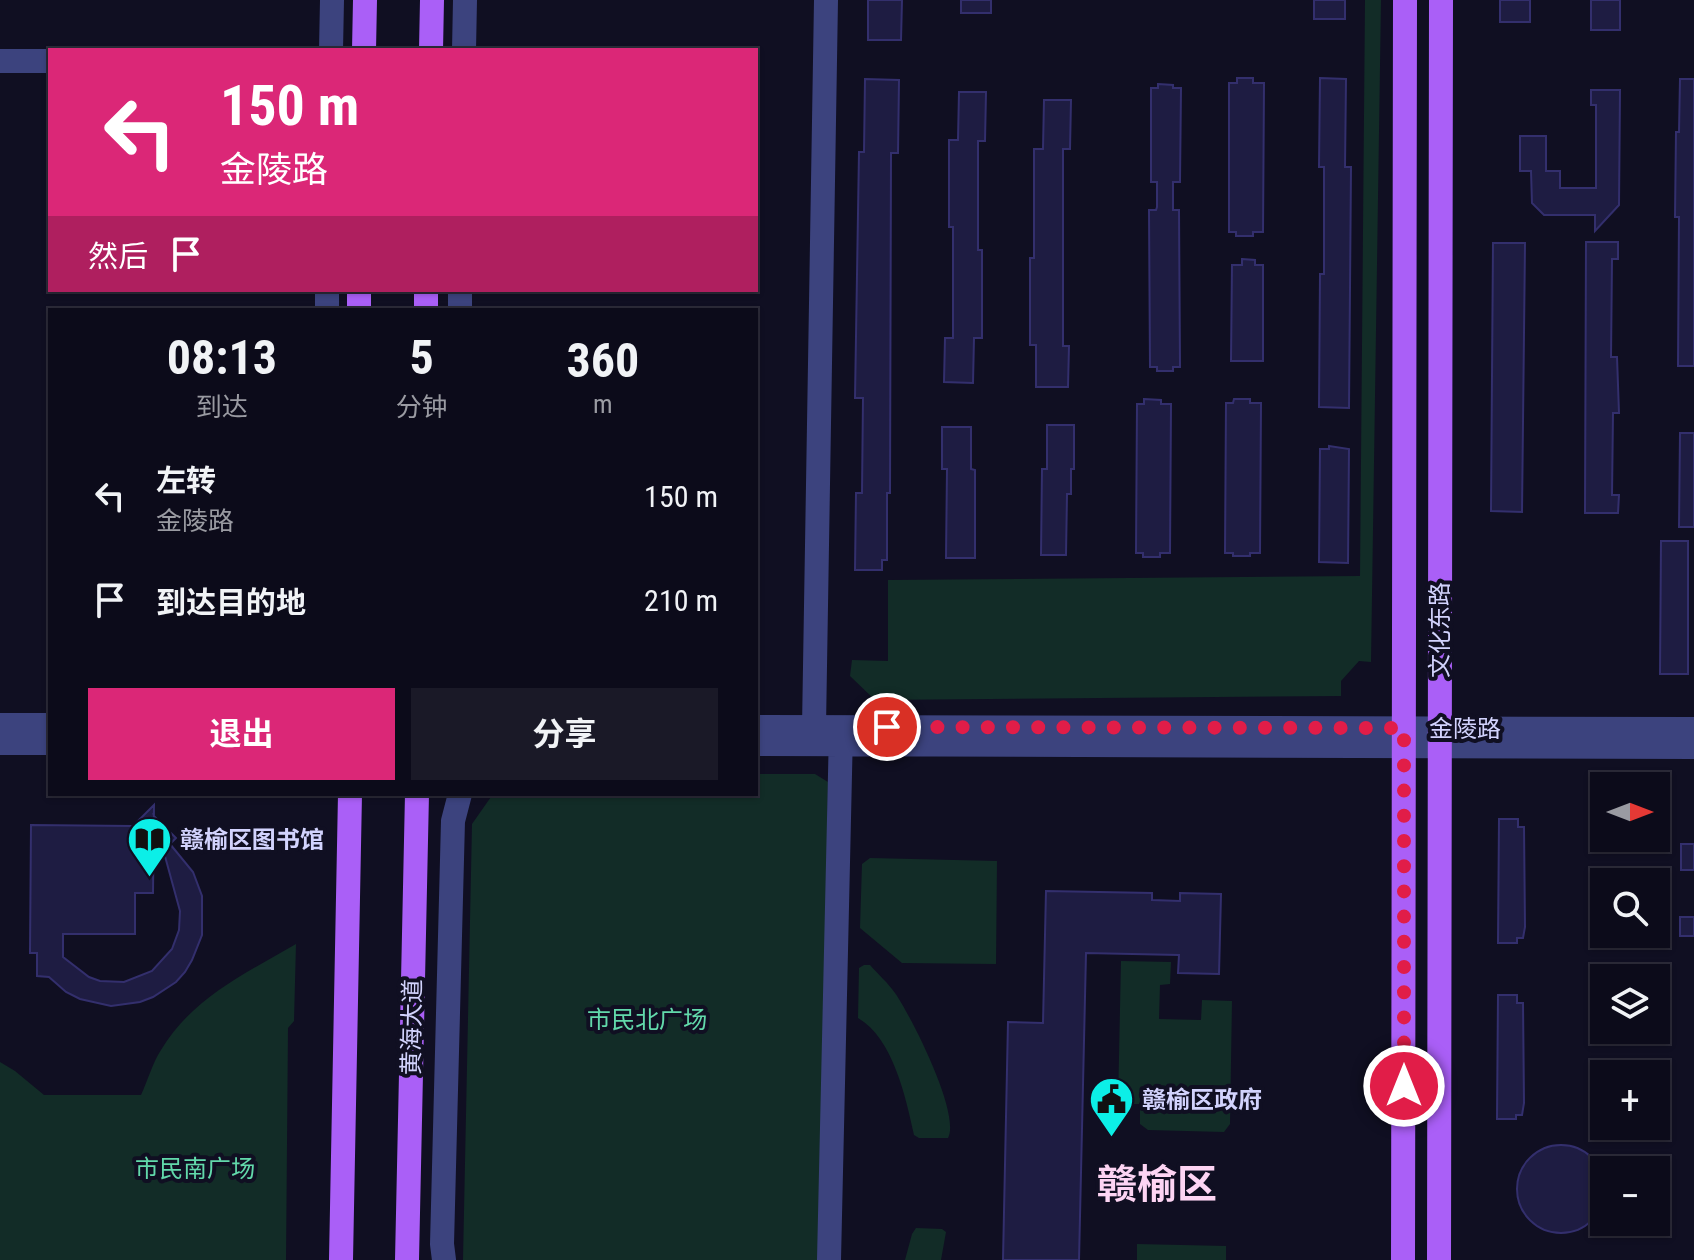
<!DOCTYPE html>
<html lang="zh">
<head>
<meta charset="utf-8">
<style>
  :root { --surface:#0c0b1a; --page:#1a1927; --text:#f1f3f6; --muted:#9a9ba2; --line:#2c2b39; --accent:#db2777 }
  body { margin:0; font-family:"Roboto Condensed","Noto Sans SC",sans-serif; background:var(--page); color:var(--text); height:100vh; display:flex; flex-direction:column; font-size:30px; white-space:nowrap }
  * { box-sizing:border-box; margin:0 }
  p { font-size:26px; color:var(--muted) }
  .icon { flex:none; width:44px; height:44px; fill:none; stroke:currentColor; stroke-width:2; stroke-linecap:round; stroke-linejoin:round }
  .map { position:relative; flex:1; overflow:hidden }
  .drawer { position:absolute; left:48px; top:308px; width:710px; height:488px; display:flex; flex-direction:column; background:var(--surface); border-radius:0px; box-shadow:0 2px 6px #0004,0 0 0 2px var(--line) }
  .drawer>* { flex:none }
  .guide { position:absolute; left:48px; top:48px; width:710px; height:244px; border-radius:0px; box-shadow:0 2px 6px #0004,0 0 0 2px var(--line); background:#db2777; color:#fff; overflow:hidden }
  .needle { width:52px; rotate:90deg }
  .controls { position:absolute; left:1590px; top:772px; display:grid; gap:16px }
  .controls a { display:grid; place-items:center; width:80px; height:80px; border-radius:0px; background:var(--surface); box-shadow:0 2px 6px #0004,0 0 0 2px var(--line); font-size:40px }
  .pin { position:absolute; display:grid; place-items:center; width:68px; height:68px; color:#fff; margin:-34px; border:4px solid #fff; border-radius:50%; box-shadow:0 2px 8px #0007 }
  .me { position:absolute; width:88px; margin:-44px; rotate:0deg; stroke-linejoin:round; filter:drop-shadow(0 0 6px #0008) }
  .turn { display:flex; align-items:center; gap:28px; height:168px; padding:0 40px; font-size:36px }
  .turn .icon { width:104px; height:104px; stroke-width:2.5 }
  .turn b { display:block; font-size:56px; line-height:68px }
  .then { display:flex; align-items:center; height:76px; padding:0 40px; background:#0003; gap:16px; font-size:30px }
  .eta { display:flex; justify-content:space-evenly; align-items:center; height:136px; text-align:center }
  .eta b { font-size:48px; font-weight:700; line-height:56px }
  .primary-button { display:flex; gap:16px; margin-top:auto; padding:16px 40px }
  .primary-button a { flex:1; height:92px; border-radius:0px; background:var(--accent); color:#fff; font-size:32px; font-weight:700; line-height:92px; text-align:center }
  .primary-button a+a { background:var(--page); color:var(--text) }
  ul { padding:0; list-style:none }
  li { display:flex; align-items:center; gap:24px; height:104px; padding:0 40px }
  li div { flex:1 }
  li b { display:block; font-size:30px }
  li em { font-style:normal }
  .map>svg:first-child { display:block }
  .green { fill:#122c27 }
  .building { fill:#1e1c42; stroke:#332f6d; stroke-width:2 }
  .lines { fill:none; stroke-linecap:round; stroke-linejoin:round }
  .minor { stroke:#3c437e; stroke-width:24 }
  .major { stroke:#aa5ff7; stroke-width:24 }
  .route { stroke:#e11d48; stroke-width:14; stroke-dasharray:0 25.2 }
  .labels { text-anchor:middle; stroke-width:8; stroke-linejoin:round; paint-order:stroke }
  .street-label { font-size:24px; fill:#d2d3fd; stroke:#100f22 }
  .poi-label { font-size:24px; font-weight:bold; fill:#d2d3fd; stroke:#100f22; text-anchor:start }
  .park-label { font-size:24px; fill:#62d9ab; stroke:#100f22 }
  .town-label { font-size:40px; font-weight:bold; fill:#fdd4f3; stroke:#100f22 }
</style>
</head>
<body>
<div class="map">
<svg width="1694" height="1260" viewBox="0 0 1694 1260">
  <rect width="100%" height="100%" fill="#100f22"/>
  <path class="green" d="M1365 0H1381L1371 662 1359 661 1341 681V696L875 700 850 676 852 660 888 661V580L1360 576Z
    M756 774H815L828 782 822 1260H463L472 824 493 794H756Z
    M870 858 997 861 996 964 902 963 860 928 862 864Z
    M296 944 294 1021 288 1028 286 1260H0V1062L15 1071 44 1095H141C148 1080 152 1064 161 1050 192 998 246 973 296 944Z
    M1121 961 1171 962 1170 984 1160 985 1159 1019 1201 1020 1202 1000 1232 1001 1230 1124 1224 1132 1148 1130 1140 1124V1104H1118Z
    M864 965H870C878 974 888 983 895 993 911 1016 961 1114 948 1138H919L914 1135C906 1098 893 1038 858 1018L859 968Z
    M916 1228 942 1229 946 1232 941 1260H905L912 1234Z
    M1137 1244 1226 1246V1260H1137Z"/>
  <path class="building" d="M868 0H902L901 40H868Z
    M961 0H991V13H961Z
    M1314 0H1345V19H1314Z
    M1500 0H1530V22H1500Z
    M1591 0H1620V30H1591Z
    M1237 78H1253V83H1264L1263 232H1253V236H1236V232H1229V83H1237Z
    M1320 78 1346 79 1345 167H1351L1349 408 1319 407 1320 274H1324V167H1319Z
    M865 79 899 80 898 153H891L890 493H887V560H882V570H855L856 493H862L863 398H855L859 152H864Z
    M1680 79H1694V366H1678L1679 217H1675L1676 132H1679Z
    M1158 84 1173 85V88H1181L1180 182H1173V210H1179L1180 367H1173V371H1157V367H1150L1149 210H1156L1157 207V182H1151V88H1158Z
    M1591 90H1620L1619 205 1595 231V215H1544L1532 203 1531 171H1520V136H1546V171H1560V188H1596V105H1591Z
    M959 92H986L985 141H978V250H982V338H974L973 383 944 382 945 338H953V227H949V140H958Z
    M1044 100H1071L1070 149H1063V346H1069L1068 387H1036V345H1030V258H1034V149H1043Z
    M1586 242H1618V259H1612L1611 357H1617L1619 413H1613L1612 495H1619L1618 513H1585Z
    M1493 243H1525L1522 512 1491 511Z
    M1242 259 1255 260V265H1263V361H1231L1232 265H1242Z
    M1144 399 1161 400V404H1171L1170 553H1160V557H1143V553H1136L1137 404H1144Z
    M1234 399H1250V403H1261L1260 553H1250V556H1233V553H1225L1226 403H1233Z
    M1047 425H1074V469H1071V494H1067L1066 555H1041L1042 469H1047Z
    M942 427H971V469L975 470V558H946L947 469H942Z
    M1680 433H1694V527H1679Z
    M1329 446 1349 449 1348 563 1319 562 1320 449H1329Z
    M1661 541H1688V674H1660Z
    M154 805 153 893H135V934H63V957L89 977 100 981 124 982 152 971 172 949 179 930 180 911 154 816 176 838 170 844 193 872 202 896V935L192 960 185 972 176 982 153 997 140 1002 111 1006 80 999 66 992 49 977 37 976V953H30L31 825 133 826Z
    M1499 819H1518V827H1524L1525 927 1523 938H1517V943H1498Z
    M1681 844H1694V870H1681Z
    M1046 891 1152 893V900L1180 901V893L1221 894 1219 974 1178 973 1179 955 1086 953 1079 1260H1003L1008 1022 1043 1023Z
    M1680 917H1694V936H1680Z
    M1498 995H1517V1003H1523L1524 1103 1522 1115H1516V1119H1497Z
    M1517 1189a44 44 0 1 1 88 0a44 44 0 1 1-88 0Z"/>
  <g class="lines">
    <path class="minor" d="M331 50 332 0
      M464 50 465 0
      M0 61H50
      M327 310V290
      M460 310V290
      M0 725H50
      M756 727 1694 729
      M814 727 826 0
      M0 743H50
      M756 744 1694 747
      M444 1260 442 1244 453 821 460 794
      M829 1260 841 730"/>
    <path class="major" d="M364 50 365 0
      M431 50 432 0
      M359 310V290
      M426 310V290
      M341 1260 350 794
      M407 1260 417 794
      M1403 1260 1405 0
      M1439 1260 1441 0"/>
  </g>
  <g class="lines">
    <path class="route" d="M887 727 1404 728V1086"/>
  </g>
  <defs>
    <symbol id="library-pin" viewBox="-11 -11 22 30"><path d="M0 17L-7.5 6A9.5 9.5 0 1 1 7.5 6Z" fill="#0cefe7" stroke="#100f22"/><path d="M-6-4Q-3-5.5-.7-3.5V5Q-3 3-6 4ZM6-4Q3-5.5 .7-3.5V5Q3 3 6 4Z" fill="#111"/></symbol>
    <symbol id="civic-pin" viewBox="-11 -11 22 30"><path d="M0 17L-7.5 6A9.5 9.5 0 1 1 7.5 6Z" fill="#0cefe7" stroke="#100f22"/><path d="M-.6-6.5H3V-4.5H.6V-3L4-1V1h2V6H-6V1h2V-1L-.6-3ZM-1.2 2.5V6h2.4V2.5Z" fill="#111"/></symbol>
  </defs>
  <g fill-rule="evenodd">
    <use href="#library-pin" x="124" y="814" width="51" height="69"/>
    <use href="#civic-pin" x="1086" y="1074" width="51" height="69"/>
  </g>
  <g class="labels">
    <g class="street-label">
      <text transform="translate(1440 630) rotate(-90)" y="8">文化东路</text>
      <text x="1465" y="737">金陵路</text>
      <text transform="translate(412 1027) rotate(-89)" y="8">黄海大道</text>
    </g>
    <g class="poi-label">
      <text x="180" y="848">赣榆区图书馆</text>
      <text x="1142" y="1108">赣榆区政府</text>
    </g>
    <g class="park-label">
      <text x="647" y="1028">市民北广场</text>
      <text x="195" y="1177">市民南广场</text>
    </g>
    <g class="town-label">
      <text x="1157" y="1198">赣榆区</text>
    </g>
  </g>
</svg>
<div class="controls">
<a><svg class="needle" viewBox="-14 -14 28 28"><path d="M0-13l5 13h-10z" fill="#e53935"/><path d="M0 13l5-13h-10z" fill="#9a9ba2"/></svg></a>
<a><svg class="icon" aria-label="search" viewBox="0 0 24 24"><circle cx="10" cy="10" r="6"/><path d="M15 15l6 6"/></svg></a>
<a><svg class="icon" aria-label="layers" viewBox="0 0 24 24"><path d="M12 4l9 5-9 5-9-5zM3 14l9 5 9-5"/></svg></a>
<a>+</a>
<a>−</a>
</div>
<div class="pin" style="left:887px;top:727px;background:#d93025"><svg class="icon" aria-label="arrive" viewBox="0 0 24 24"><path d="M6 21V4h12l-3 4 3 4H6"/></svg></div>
<svg class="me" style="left:1404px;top:1086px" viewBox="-20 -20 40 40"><circle r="17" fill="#e11d48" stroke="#fff" stroke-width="3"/><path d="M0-11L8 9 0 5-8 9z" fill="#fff"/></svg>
<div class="guide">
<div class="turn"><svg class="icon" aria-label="left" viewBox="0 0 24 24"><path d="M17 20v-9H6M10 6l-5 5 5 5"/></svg><div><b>150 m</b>金陵路</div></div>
<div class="then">然后<svg class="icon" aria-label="arrive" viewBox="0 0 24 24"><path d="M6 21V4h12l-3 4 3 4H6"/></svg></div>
</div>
<section class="drawer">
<div class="eta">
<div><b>08:13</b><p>到达</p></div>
<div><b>5</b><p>分钟</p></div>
<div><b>360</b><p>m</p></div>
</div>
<ul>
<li><svg class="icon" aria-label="left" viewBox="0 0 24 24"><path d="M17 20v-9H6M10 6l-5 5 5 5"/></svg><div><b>左转</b><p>金陵路</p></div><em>150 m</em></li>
<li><svg class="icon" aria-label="arrive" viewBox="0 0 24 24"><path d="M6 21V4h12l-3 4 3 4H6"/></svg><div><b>到达目的地</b></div><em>210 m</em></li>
</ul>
<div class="primary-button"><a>退出</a><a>分享</a></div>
</section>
</div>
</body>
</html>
